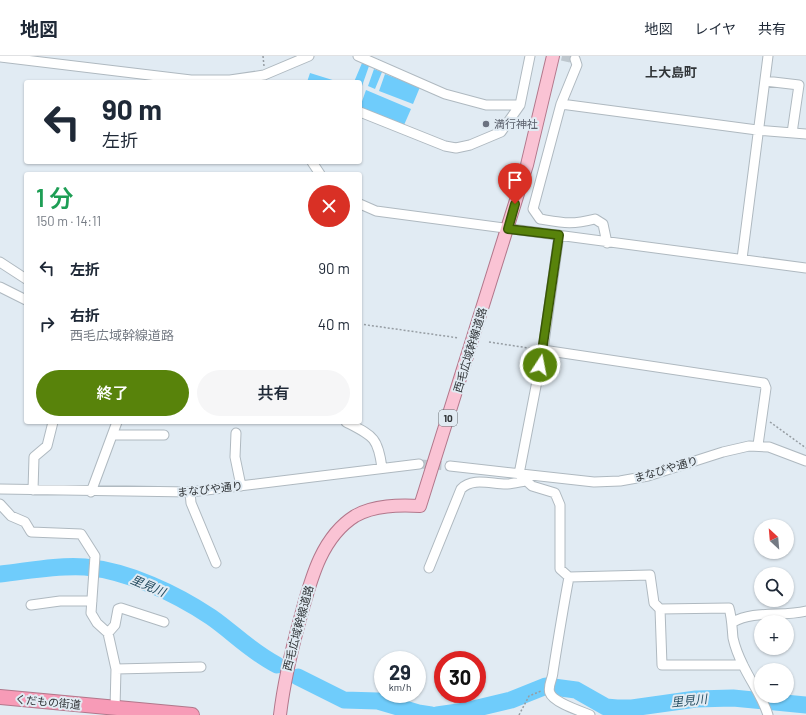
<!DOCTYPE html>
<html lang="ja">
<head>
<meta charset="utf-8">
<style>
  :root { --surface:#fff; --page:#f6f6f7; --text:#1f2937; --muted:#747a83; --line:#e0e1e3; --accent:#58830b }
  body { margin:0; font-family:Barlow,"Noto Sans JP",sans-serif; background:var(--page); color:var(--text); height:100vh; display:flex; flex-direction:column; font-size:15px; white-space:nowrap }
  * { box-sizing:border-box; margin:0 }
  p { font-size:13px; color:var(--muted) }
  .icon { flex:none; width:22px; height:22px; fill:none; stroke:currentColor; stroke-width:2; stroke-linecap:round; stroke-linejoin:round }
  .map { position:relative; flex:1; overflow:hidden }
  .drawer { position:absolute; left:24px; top:116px; width:338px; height:252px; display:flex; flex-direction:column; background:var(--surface); border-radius:4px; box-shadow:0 1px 3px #0004 }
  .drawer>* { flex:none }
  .guide { position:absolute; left:24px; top:24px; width:338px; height:84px; border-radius:4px; box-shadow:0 1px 3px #0004; background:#fff; color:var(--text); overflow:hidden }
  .needle { width:26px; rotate:334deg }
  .controls { position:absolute; left:754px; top:463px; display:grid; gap:8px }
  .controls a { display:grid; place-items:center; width:40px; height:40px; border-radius:50%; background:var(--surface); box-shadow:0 1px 3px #0004; font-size:20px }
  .speed { position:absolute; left:374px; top:595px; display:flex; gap:8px; font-size:20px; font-weight:700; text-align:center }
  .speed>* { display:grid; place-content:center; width:52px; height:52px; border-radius:50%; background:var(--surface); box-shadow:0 1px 3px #0004; line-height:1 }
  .speed small { font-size:10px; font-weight:400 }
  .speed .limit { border:6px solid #d22; background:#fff; color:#111 }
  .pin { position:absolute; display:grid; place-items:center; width:34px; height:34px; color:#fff; margin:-41px -17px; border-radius:50% 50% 50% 0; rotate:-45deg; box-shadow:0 0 4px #0007 }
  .pin .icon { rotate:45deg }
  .me { position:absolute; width:44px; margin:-22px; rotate:11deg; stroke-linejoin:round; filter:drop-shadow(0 0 3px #0008) }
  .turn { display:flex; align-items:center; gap:14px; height:84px; padding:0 12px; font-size:18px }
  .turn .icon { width:52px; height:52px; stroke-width:2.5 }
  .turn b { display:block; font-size:28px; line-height:34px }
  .round { display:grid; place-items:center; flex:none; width:42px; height:42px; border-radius:21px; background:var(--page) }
  .overview { display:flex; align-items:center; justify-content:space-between; height:68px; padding:0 12px }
  h1 { font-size:24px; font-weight:600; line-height:30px; color:#1e9e55 }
  .button { display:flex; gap:8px; margin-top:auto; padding:8px 12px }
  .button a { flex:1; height:46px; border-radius:24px; background:var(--accent); color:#fff; font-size:16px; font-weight:600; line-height:46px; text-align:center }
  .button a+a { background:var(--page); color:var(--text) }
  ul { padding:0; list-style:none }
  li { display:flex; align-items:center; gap:12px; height:56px; padding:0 12px }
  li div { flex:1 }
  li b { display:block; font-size:15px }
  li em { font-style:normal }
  header { display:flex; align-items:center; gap:24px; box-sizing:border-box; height:56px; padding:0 20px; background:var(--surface); border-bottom:1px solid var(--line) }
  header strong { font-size:19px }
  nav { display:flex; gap:22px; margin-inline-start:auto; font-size:14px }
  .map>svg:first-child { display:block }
  .water { fill:#6fccfb }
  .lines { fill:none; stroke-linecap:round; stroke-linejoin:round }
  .river { stroke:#6fccfb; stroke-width:17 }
  .minor-tunnel { stroke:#bec7ce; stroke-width:9; stroke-dasharray:9 4.5; stroke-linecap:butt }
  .minor-casing { stroke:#afb9c0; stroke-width:11 }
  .major-casing { stroke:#b2778b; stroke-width:14 }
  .highway-casing { stroke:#b2778b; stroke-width:16 }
  .path { stroke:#969da3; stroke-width:1.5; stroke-dasharray:2 2; stroke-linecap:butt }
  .minor { stroke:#fff; stroke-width:9 }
  .major { stroke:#fac3d4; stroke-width:12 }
  .highway { stroke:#f79bb7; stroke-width:14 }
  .route-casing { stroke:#395507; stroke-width:10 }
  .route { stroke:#58830b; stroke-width:7 }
  .worship-dot { fill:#6b7280; stroke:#e1ebf3; stroke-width:1.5 }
  .labels { text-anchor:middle; stroke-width:4; stroke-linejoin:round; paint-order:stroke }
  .shield { fill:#e1ebf3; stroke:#666c70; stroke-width:1 }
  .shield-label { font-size:10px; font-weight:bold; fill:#313538 }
  .worship-label { font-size:11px; fill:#5b616d; stroke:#e1ebf3; text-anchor:start }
  .street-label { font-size:11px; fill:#313538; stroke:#e1ebf3 }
  .water-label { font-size:12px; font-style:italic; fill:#244c60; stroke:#e1ebf3 }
  .quarter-label { font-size:13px; font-weight:bold; fill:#313538; stroke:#e1ebf3 }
</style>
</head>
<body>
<header>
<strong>地図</strong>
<nav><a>地図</a><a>レイヤ</a><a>共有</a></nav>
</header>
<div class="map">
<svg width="806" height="659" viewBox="0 0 806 659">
  <rect width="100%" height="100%" fill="#e1ebf3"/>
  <path class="water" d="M362 7 369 10 362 30 360 26H354Z
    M374 13 382 16 375 33 368 30Z
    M310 17 339 26H307Z
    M385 18 420 31 413 48 379 35Z
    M366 34 411 53 404 69 360 51Z"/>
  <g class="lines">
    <path class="river" d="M0 518C28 515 57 509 85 511 128 515 175 537 211 561 234 577 250 595 277 609
      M298 621 344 644 378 645 418 657 431 659
      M437 659 465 655 511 644 546 630 576 634 606 651 617 652H632L696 643 733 642 806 649"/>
    <path class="minor-tunnel" d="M562 0 575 3
      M419 408 450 410"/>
    <defs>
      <path id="minor" d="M358 0 445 38 486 49H520
        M0 1 191 24H230L264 19 309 0
        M575 3 577 9 561 48 533 153 540 163C564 167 571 169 595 163L603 168 607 187
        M765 25 799 29 792 77
        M561 48 757 74 806 78
        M360 56 445 90 456 92 470 89 501 76 520 49 530 0
        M312 106 320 118
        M360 148 376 155 806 212
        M559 179 543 294 519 418 532 430 555 437 560 449V513L569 521 650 519 654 547 660 553 662 609H743
        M742 203 768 0
        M0 206 26 223
        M0 231 26 244
        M543 294 764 327 766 332 758 389
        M346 366C373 380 378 381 382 412
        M236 377 235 401 241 430
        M113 379H164
        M450 410 594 426 620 425 648 420 723 396 749 390 769 391 806 405
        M0 433 190 436 419 408
        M33 434 34 401 47 390 53 366
        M91 436 117 366
        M190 436 191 447 216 507
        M0 448 11 460 25 466 31 476 81 478 95 500 91 557 97 567 108 577 116 613 115 652
        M429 512 461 433C472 421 491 428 506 428 512 428 519 426 525 425
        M569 521C563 553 558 584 553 616 553 622 547 631 550 637 553 646 580 655 590 659
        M31 549 60 545H92
        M660 553 729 552C732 562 732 572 733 582 735 591 739 601 743 609 751 626 762 640 768 659
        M733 566C754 554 783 561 806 555
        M108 577 115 569 118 553 121 552 164 566
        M116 613 201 611"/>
      <path id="major" d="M280 659C284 625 291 596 300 563 310 527 320 482 355 460 374 449 399 449 420 450L527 109 553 0"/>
      <path id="highway" d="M0 641 192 659"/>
    </defs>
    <use href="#minor" class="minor-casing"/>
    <use href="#major" class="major-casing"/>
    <use href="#highway" class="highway-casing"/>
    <path class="path" d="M263 0 264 10
      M360 268 459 282
      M489 286 535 293
      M770 366 806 392
      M519 659 529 640 541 635"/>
    <use href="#minor" class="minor"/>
    <use href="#major" class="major"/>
    <use href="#highway" class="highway"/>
  </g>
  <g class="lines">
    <defs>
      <path id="route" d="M515 148 508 173 559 179 540 309"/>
    </defs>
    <use href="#route" class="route-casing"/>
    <use href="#route" class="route"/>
  </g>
  <circle class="worship-dot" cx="486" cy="68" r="4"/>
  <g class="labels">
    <rect class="shield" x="439" y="354" width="18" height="16" rx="3"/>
    <g class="shield-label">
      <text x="448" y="366">10</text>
    </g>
    <g class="worship-label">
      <text x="494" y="72">満行神社</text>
    </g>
    <g class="street-label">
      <text transform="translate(470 294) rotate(-73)" y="4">西毛広域幹線道路</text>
      <text transform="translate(666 413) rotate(-16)" y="4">まなびや通り</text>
      <text transform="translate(210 433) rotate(-6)" y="4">まなびや通り</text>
      <text transform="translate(298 572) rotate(-75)" y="4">西毛広域幹線道路</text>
      <text transform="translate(48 646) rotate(5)" y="4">くだもの街道</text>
    </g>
    <g class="water-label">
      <text transform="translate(148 530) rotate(23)" y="4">里見川</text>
      <text transform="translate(689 645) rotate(-6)" y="4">里見川</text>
    </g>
    <g class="quarter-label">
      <text x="671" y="21">上大島町</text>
    </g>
  </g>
</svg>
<div class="controls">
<a><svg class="needle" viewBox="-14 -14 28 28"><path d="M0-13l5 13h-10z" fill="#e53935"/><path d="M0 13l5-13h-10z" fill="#747a83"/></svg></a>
<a><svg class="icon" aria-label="search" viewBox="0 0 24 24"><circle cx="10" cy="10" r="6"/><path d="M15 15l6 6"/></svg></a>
<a>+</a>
<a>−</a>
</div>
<div class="speed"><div>29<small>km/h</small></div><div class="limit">30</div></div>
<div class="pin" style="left:515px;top:148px;background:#d93025"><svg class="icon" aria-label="arrive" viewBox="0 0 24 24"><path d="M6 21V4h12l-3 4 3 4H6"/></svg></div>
<svg class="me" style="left:540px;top:309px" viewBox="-20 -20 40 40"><circle r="17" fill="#58830b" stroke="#fff" stroke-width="3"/><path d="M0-11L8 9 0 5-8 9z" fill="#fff"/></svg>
<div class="guide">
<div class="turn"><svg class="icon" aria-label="left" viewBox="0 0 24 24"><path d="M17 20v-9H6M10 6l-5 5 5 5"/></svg><div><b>90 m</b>左折</div></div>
</div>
<section class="drawer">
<div class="overview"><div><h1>1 分</h1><p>150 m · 14:11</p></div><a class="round" style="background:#d93025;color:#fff"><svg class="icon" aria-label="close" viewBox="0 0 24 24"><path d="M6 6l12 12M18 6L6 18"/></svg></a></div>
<ul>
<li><svg class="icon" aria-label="left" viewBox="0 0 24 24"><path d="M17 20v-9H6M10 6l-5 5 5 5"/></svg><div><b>左折</b></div><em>90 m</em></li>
<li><svg class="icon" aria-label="right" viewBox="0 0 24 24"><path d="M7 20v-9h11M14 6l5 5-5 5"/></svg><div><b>右折</b><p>西毛広域幹線道路</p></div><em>40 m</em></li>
</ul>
<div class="button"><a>終了</a><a>共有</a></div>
</section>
</div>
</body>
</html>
